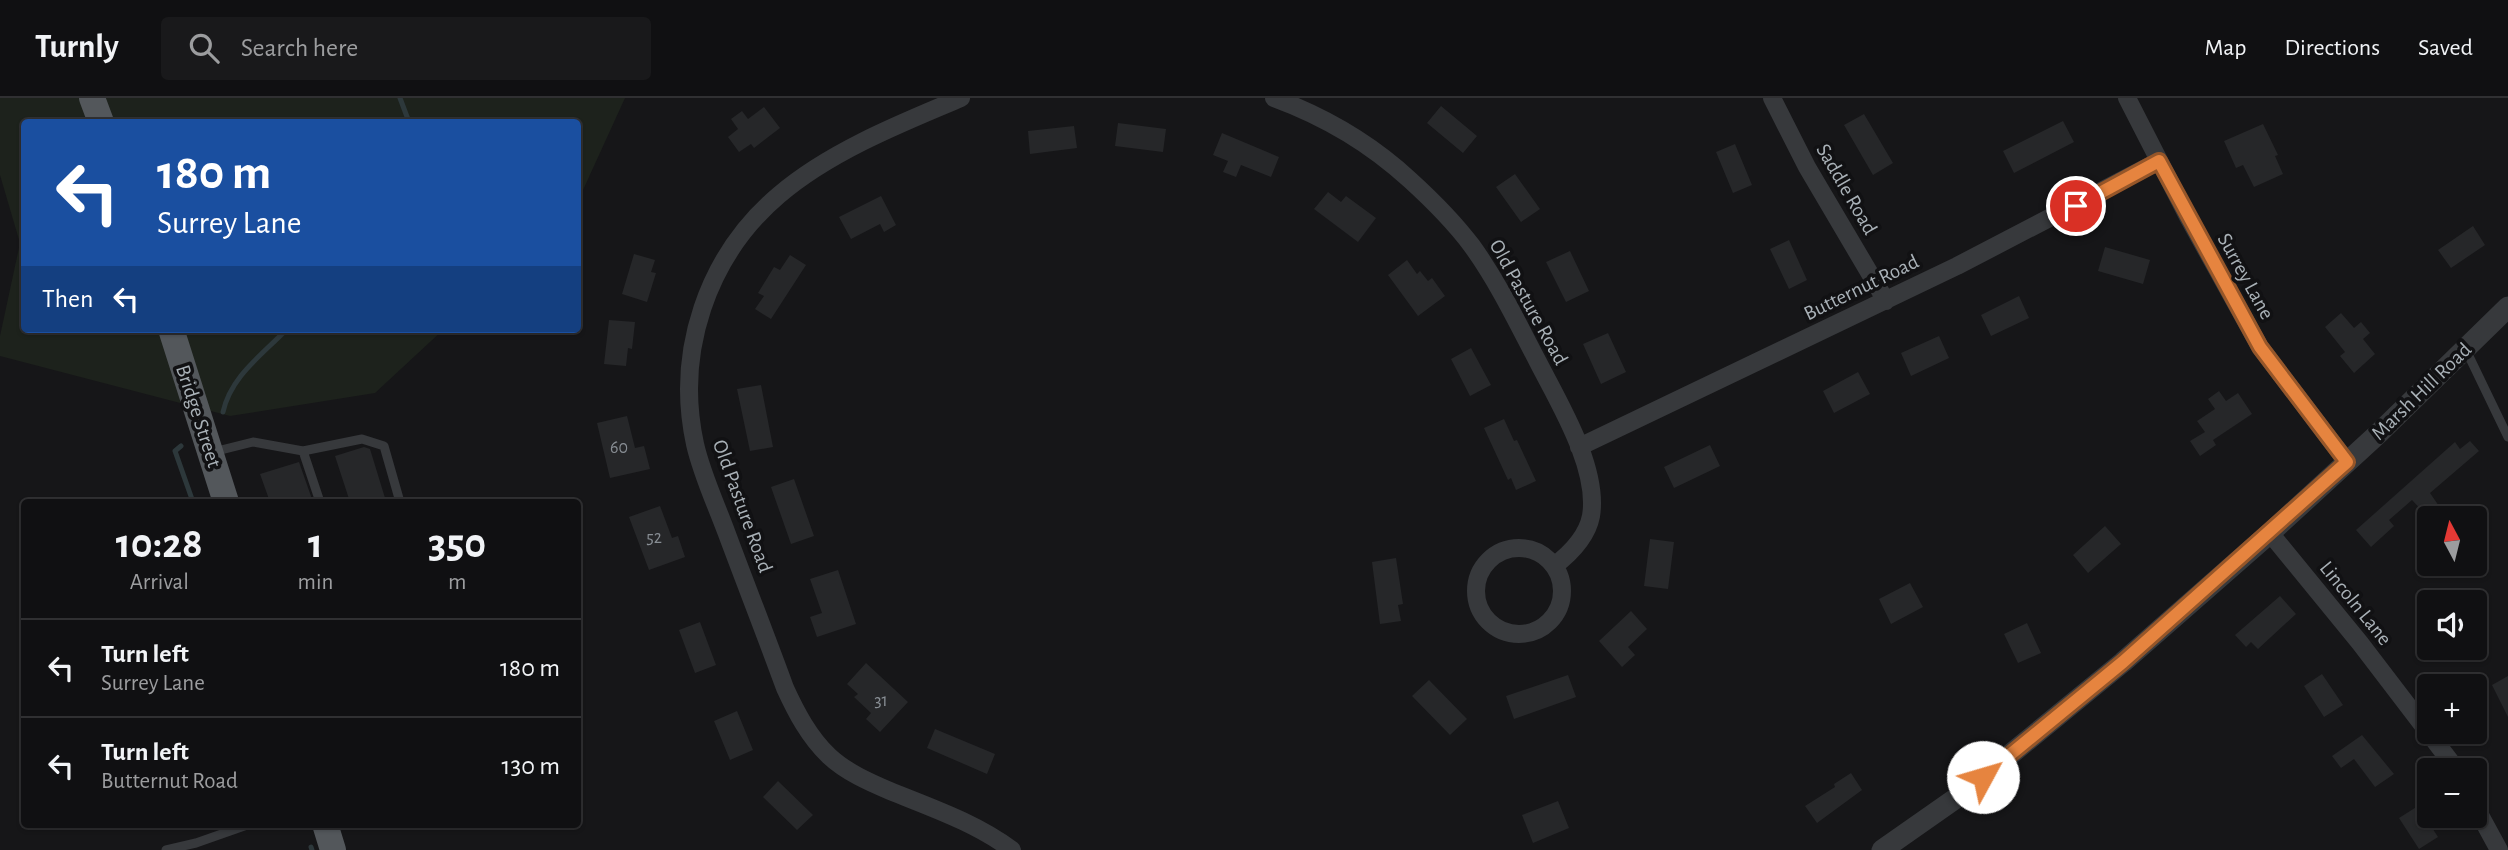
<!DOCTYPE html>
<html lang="en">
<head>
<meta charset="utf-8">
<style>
  :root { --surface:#101012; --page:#19191b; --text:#f1f3f6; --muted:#9c9d9f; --line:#303032 }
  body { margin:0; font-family:"Alegreya Sans",sans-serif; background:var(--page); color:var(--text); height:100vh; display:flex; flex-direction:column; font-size:26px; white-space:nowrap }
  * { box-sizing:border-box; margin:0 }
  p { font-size:23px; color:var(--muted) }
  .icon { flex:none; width:38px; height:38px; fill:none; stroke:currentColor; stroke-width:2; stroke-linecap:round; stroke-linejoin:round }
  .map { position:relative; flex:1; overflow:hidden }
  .details { position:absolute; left:21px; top:401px; width:560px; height:329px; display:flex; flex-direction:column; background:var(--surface); border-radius:7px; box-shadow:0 2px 5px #0004,0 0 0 2px var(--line) }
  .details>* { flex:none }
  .banner { position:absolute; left:21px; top:21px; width:560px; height:214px; border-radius:7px; box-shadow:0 2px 5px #0004,0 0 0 2px var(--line); background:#1a4fa0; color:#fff; overflow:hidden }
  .needle { width:46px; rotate:353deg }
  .controls { position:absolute; left:2417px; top:408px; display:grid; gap:14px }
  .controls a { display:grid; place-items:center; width:70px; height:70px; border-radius:7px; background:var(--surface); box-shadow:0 2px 5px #0004,0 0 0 2px var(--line); font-size:35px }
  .pin { position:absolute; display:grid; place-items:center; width:60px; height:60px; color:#fff; margin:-30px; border:4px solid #fff; border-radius:50%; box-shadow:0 2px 7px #0007 }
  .me { position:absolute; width:77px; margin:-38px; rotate:51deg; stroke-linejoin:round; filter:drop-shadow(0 0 5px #0008) }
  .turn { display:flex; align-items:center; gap:24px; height:147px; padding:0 21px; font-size:32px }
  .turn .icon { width:91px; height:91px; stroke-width:2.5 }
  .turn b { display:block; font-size:49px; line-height:60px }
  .then { display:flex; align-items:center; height:66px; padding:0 21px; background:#0003; gap:14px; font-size:26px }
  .eta { display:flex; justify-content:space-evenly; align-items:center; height:119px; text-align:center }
  .eta b { font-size:42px; font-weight:700; line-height:49px }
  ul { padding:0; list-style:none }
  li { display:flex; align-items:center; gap:21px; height:98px; padding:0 21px; border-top:2px solid var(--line) }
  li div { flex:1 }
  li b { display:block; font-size:26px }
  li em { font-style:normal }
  header { display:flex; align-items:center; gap:42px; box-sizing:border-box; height:98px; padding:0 35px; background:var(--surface); border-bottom:2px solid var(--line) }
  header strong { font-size:33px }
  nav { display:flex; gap:38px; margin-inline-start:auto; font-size:24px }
  .search { width:490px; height:63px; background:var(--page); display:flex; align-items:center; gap:18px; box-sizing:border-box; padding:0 24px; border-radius:7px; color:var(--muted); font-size:26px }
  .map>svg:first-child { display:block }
  .green { fill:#1d221c }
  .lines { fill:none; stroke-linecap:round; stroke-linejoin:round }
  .stream { stroke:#2d383b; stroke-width:5 }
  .building { fill:#262729 }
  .service { stroke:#37393c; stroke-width:9 }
  .minor { stroke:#37393c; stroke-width:18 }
  .tertiary { stroke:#37393c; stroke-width:21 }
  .primary { stroke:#53575b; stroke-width:26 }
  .route-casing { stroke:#965629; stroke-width:18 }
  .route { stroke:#e6843f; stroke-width:12 }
  .labels { text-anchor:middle; stroke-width:7; stroke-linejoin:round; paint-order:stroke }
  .number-label { font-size:18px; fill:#888e94 }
  .street-label { font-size:21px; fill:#a9b1b7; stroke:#111113 }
</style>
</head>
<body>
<header>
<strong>Turnly</strong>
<div class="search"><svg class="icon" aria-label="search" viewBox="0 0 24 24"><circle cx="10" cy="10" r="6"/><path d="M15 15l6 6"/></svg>Search here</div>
<nav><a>Map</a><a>Directions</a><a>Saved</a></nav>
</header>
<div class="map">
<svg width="2508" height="752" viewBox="0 0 2508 752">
  <rect width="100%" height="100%" fill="#161618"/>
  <path class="green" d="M0 0H625L578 103V24H24V231H444L375 295 230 318 0 258V238L20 145 0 77Z"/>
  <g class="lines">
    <path class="stream" d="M400 0 409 24
      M223 314C231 278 262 257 287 231
      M181 348 175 353 193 404
      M311 749 312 752"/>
  </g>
  <path class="building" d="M1441 8 1477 38 1463 55 1427 25Z
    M764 9 780 30 754 50 751 46 739 54 728 39 738 31 731 21 742 13 748 21Z
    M1864 16 1893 65 1873 77 1844 27Z
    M2063 23 2074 44 2014 75 2003 53Z
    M1118 25 1166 31 1163 54 1115 48Z
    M2263 26 2278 57 2275 58 2283 76 2254 89 2243 67 2236 70 2224 43Z
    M1074 28 1077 50 1030 56 1028 33Z
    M1222 35 1279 59 1271 79 1241 67 1236 79 1223 74 1228 63 1213 57Z
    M1735 46 1752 87 1733 95 1716 54Z
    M1515 76 1540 111 1521 124 1496 89Z
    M1328 94 1341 104 1346 98 1376 120 1358 144 1314 111Z
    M881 98 896 127 884 134 880 126 851 141 839 119Z
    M2473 128 2485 147 2451 170 2438 152Z
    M1789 142 1807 182 1789 191 1770 151Z
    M2105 149 2150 162 2143 186 2098 173Z
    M1570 153 1589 193 1566 204 1546 164Z
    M634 156 655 162 651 174 656 175 647 204 622 196Z
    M790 157 806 167 771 221 755 211 764 198 758 195 774 169 780 172Z
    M1407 162 1417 176 1420 173 1428 183 1432 180 1445 198 1418 218 1388 177Z
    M2019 198 2029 220 1991 238 1981 217Z
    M2341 215 2354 230 2361 224 2370 235 2363 241 2375 256 2354 275 2340 258 2345 254 2325 229Z
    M609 222 635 224 632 251 628 250 626 268 604 266Z
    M1608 235 1626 274 1601 286 1583 246Z
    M1939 238 1949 260 1911 278 1901 255Z
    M1471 250 1491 287 1470 298 1451 261Z
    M1858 274 1870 296 1834 315 1823 293Z
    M761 287 773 349 750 353 737 291Z
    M2219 293 2226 303 2238 295 2252 316 2213 342 2216 347 2200 358 2190 343 2205 334 2197 323 2215 311 2208 301Z
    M627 318 635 350 644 348 650 371 610 380 597 325Z
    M1504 321 1514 343 1517 342 1536 383 1516 392 1511 380 1508 382 1484 330Z
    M2470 343 2479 353 2430 395 2443 414 2436 420H2429L2412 402 2389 422 2394 428 2371 449 2356 432 2455 344 2460 351Z
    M1710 347 1720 368 1674 390 1664 369Z
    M364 349 370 351 385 400 370 404H350L335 358Z
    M299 364 313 404H270L260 376Z
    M794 381 814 438 791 446 771 389Z
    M660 408 672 440 678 438 685 459 649 472 629 419Z
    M2105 428 2121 446 2088 475 2073 457Z
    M1650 441 1674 444 1668 491 1644 488Z
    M1396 460 1403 506 1398 507 1401 523 1380 526 1372 464Z
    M838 472 856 526 817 539 810 519 822 515 810 481Z
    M1910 485 1923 509 1891 526 1879 501Z
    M2280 498 2296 516 2258 551 2251 544 2246 549 2235 537Z
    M1631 513 1647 531 1628 549 1635 557 1622 569 1599 543Z
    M700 524 716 567 695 575 679 532Z
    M2027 525 2041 555 2018 565 2004 536Z
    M866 565 908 604 880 634 866 621 871 615 854 599 858 596 847 586Z
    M2322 576 2343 607 2324 619 2304 588Z
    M1568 577 1576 599 1514 621 1506 598Z
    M2508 578V619L2492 587Z
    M1429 582 1467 621 1450 637 1412 598Z
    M737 613 753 652 730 662 714 623Z
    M935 631 995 656 987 676 927 650Z
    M2362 637 2394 676 2375 689 2354 661 2341 670 2332 658Z
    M1851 675 1862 692 1817 725 1805 708 1835 689 1834 686Z
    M778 683 813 717 797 732 763 699Z
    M1558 703 1569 730 1533 745 1522 717Z
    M2418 708 2438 739 2419 751 2399 720Z"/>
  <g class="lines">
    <path class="service" d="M2466 252 2508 339
      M303 353 362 341 384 348 400 404
      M213 354 253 344 303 353 320 404
      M166 752 196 745 250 726"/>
    <path class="minor" d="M961 0C901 25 829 54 779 97 707 158 675 254 695 346 702 377 716 406 727 436 746 487 766 538 785 590 796 614 809 639 829 658 846 674 869 684 890 693 932 710 976 725 1012 752
      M1274 0C1323 18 1371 46 1410 82 1432 102 1454 124 1472 148 1498 184 1517 224 1538 264 1559 305 1599 370 1591 418 1587 439 1571 455 1554 468
      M1772 0 1807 69 1886 203
      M2127 0 2188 119 2260 249 2347 364
      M1579 349 1957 168 2159 63
      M2270 435 2360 545 2457 672
      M1476 493a43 43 0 1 1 86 0a43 43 0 1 1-86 0Z
      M2474 706 2499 752"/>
    <path class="tertiary" d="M1882 752 1962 696 2123 564 2270 435 2380 334 2508 209"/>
    <path class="primary" d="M92 0 101 24
      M171 231 226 404
      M325 726 333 752"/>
  </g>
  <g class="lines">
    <defs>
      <path id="route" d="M1983 679 2123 564 2347 364 2260 249 2159 63 2076 108"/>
    </defs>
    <use href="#route" class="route-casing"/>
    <use href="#route" class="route"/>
  </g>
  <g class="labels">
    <g class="number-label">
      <text x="619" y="355">60</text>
      <text x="654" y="445">52</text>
      <text x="881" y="608">31</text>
    </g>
    <g class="street-label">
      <text transform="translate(1847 91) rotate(60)" y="7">Saddle Road</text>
      <text transform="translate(2246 178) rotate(61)" y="7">Surrey Lane</text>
      <text transform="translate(1861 189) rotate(-26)" y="7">Butternut Road</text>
      <text transform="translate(1529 204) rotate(61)" y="7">Old Pasture Road</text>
      <text transform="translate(2421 293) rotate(-44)" y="7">Marsh Hill Road</text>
      <text transform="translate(199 318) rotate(72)" y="7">Bridge Street</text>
      <text transform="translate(743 408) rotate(70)" y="7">Old Pasture Road</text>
      <text transform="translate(2356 505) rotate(51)" y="7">Lincoln Lane</text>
    </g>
  </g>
</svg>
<div class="controls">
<a><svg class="needle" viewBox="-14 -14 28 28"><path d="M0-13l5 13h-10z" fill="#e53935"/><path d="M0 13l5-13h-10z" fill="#9c9d9f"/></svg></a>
<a><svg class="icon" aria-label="sound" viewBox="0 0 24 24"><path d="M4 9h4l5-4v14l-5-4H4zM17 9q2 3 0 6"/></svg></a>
<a>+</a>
<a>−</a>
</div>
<div class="pin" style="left:2076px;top:108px;background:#d93025"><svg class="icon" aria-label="arrive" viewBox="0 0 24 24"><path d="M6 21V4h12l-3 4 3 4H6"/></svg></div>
<svg class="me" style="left:1983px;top:679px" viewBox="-20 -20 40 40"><circle r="19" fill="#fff"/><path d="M0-13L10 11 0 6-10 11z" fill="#e6843f"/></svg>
<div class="banner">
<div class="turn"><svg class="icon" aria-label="left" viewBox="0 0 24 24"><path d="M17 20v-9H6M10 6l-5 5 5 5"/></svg><div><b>180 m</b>Surrey Lane</div></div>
<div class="then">Then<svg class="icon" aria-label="left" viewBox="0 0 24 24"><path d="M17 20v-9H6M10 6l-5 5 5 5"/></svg></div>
</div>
<section class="details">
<div class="eta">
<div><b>10:28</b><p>Arrival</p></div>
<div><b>1</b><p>min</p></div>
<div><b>350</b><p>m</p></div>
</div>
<ul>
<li><svg class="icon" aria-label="left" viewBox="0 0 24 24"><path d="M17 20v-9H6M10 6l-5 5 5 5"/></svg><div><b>Turn left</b><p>Surrey Lane</p></div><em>180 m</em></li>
<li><svg class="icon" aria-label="left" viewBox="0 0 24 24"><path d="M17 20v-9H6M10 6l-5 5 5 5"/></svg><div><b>Turn left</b><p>Butternut Road</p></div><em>130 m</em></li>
</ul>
</section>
</div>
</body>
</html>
